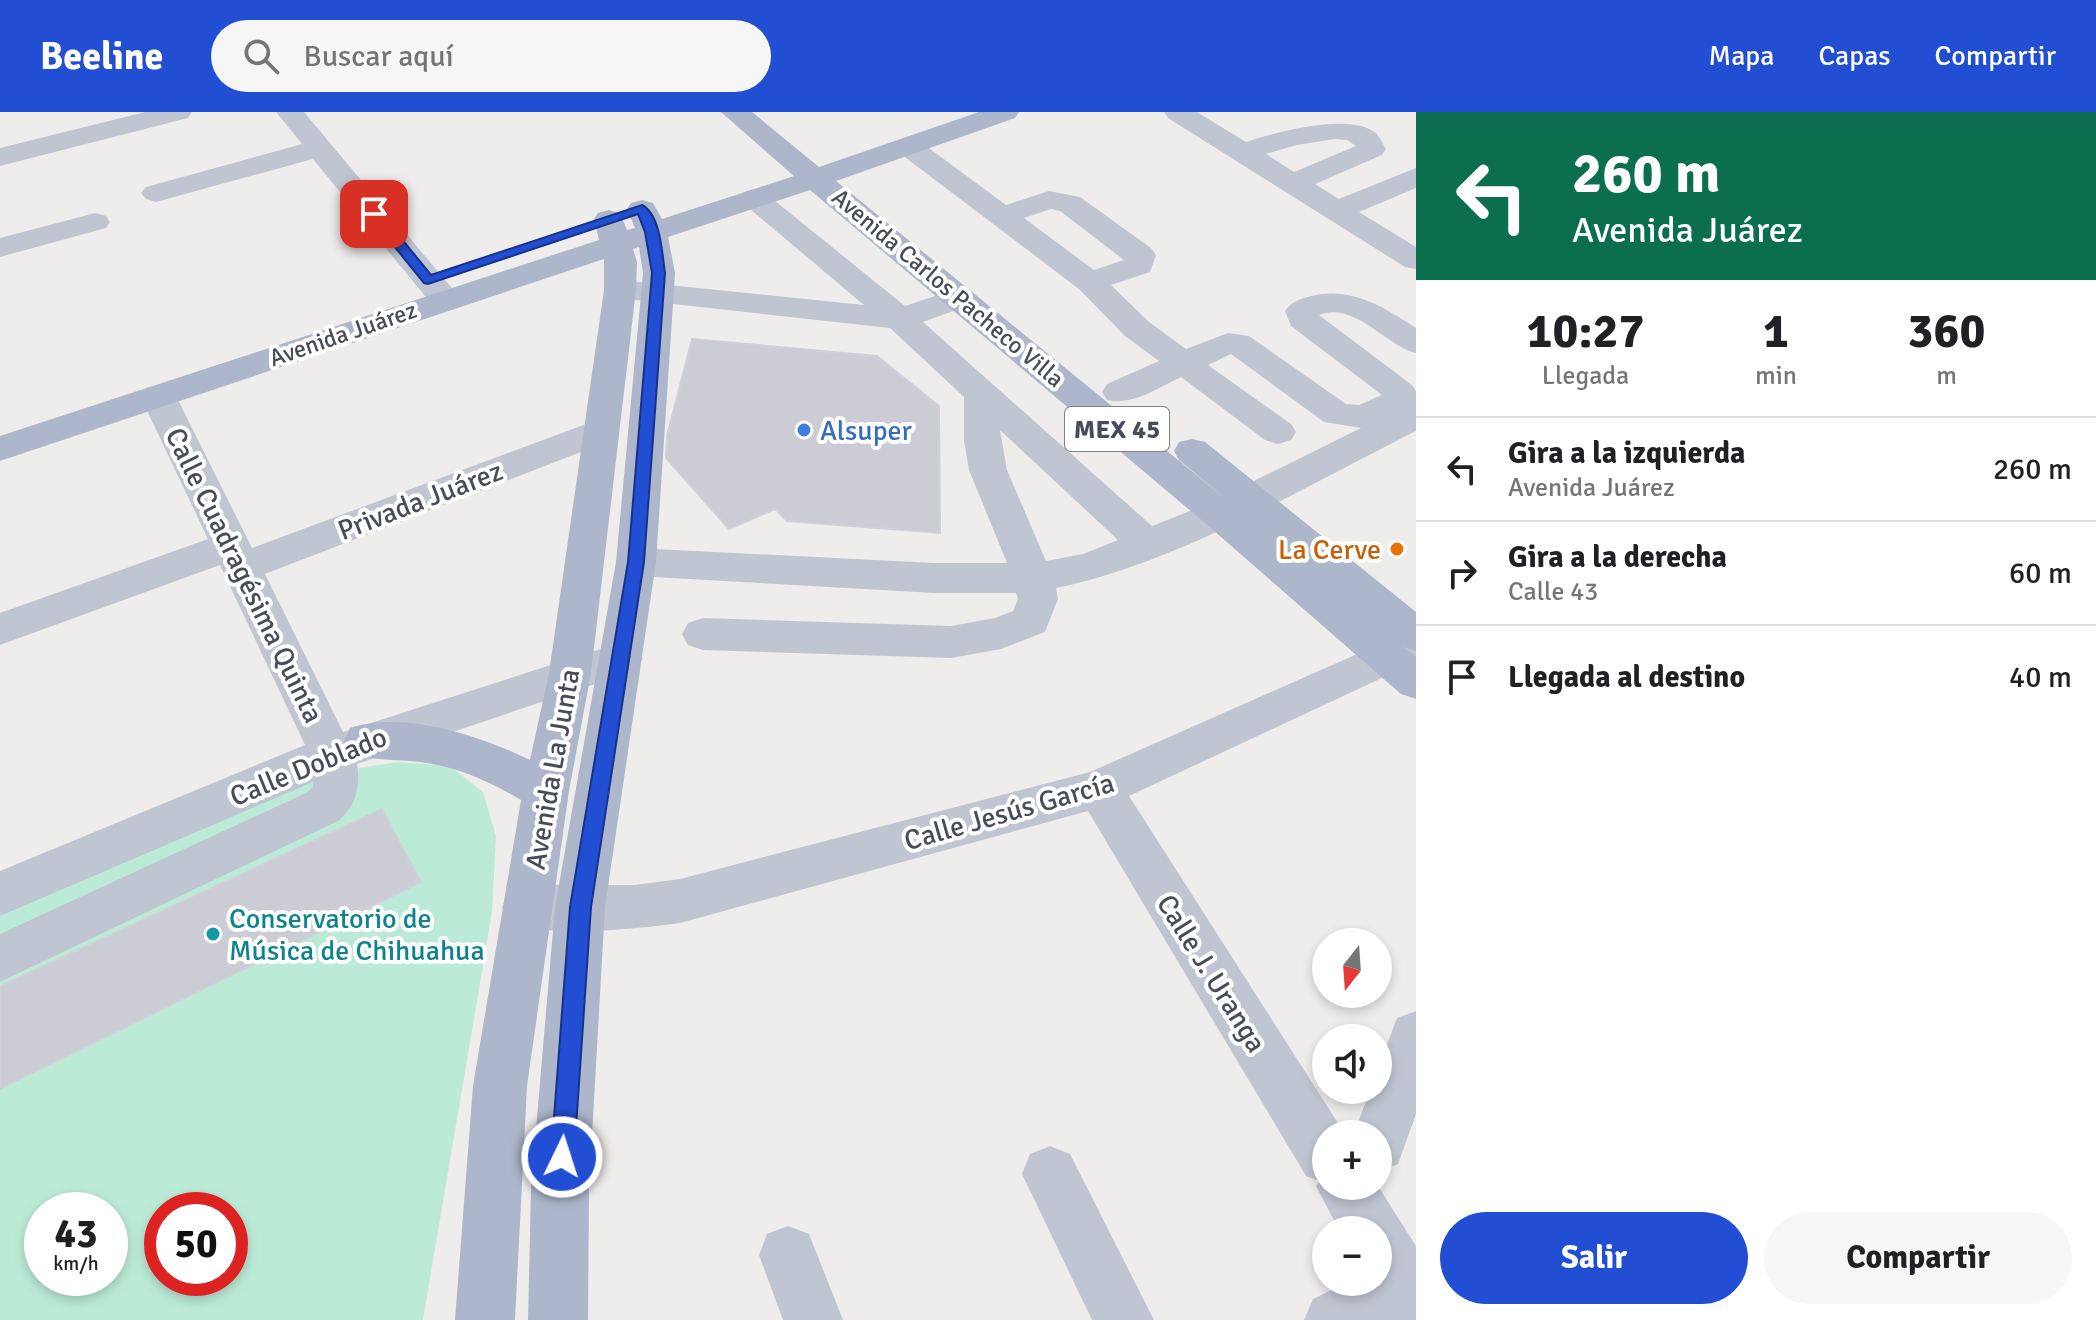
<!DOCTYPE html>
<html lang="es">
<head>
<meta charset="utf-8">
<style>
  :root { --surface:#fff; --page:#f6f6f6; --text:#202124; --muted:#757577; --line:#e0e0e0; --accent:#224ed3 }
  body { margin:0; font-family:Signika,sans-serif; background:var(--page); color:var(--text); height:100vh; display:flex; flex-direction:column; font-size:30px; white-space:nowrap }
  * { box-sizing:border-box; margin:0 }
  p { font-size:26px; color:var(--muted) }
  .icon { flex:none; width:44px; height:44px; fill:none; stroke:currentColor; stroke-width:2; stroke-linecap:round; stroke-linejoin:round }
  .map { position:relative; flex:1; overflow:hidden }
  .side { display:flex; flex-direction:column; background:var(--surface); width:680px }
  .side>* { flex:none }
  .hud { background:#0b6e4f; color:#fff; overflow:hidden }
  .needle { width:52px; rotate:197deg }
  .fabs { position:absolute; left:1312px; top:816px; display:grid; gap:16px }
  .fabs a { display:grid; place-items:center; width:80px; height:80px; border-radius:50%; background:var(--surface); box-shadow:0 4px 12px #0003; font-size:40px }
  .speed { position:absolute; left:24px; top:1080px; display:flex; gap:16px; font-size:40px; font-weight:700; text-align:center }
  .speed>* { display:grid; place-content:center; width:104px; height:104px; border-radius:50%; background:var(--surface); box-shadow:0 4px 12px #0003; line-height:1 }
  .speed small { font-size:20px; font-weight:400 }
  .speed .limit { border:12px solid #d22; background:#fff; color:#111 }
  .pin { position:absolute; display:grid; place-items:center; width:68px; height:68px; color:#fff; margin:-34px; border-radius:16px; box-shadow:0 4px 12px #0006 }
  .me { position:absolute; width:88px; margin:-44px; rotate:4deg; stroke-linejoin:round; filter:drop-shadow(0 0 6px #0008) }
  .turn { display:flex; align-items:center; gap:28px; height:168px; padding:0 24px; font-size:36px }
  .turn .icon { width:104px; height:104px; stroke-width:2.5 }
  .turn b { display:block; font-size:56px; line-height:68px }
  .eta { display:flex; justify-content:space-evenly; align-items:center; height:136px; text-align:center }
  .eta b { font-size:48px; font-weight:800; line-height:56px }
  .button { display:flex; gap:16px; margin-top:auto; padding:16px 24px }
  .button a { flex:1; height:92px; border-radius:48px; background:var(--accent); color:#fff; font-size:32px; font-weight:800; line-height:92px; text-align:center }
  .button a+a { background:var(--page); color:var(--text) }
  ul { padding:0; list-style:none }
  li { display:flex; align-items:center; gap:24px; height:104px; padding:0 24px; border-top:2px solid var(--line) }
  li div { flex:1 }
  li b { display:block; font-size:30px }
  li em { font-style:normal }
  header { display:flex; align-items:center; gap:48px; box-sizing:border-box; height:112px; padding:0 40px; background:var(--accent); color:#fff }
  header strong { font-size:38px }
  nav { display:flex; gap:44px; margin-inline-start:auto; font-size:28px }
  .search { width:560px; height:72px; background:var(--page); display:flex; align-items:center; gap:20px; box-sizing:border-box; padding:0 28px; border-radius:44px; color:var(--muted); font-size:30px }
  main { display:flex; flex:1; min-height:0 }
  .map>svg:first-child { display:block }
  .green { fill:#bbebd7; fill-rule:evenodd }
  .building { fill:#cccdd4; stroke:#d0d1d8; stroke-width:2 }
  .lines { fill:none; stroke-linecap:round; stroke-linejoin:round }
  .minor { fill:#c0c6d1; fill-rule:evenodd }
  .major { fill:#adb6ca; fill-rule:evenodd }
  .route { fill:#224ed3; stroke:#163389; stroke-width:2 }
  .shop-dot { fill:#3f7fe0; stroke:#fff; stroke-width:3 }
  .food-dot { fill:#e8710a; stroke:#fff; stroke-width:3 }
  .culture-dot { fill:#0f9aa8; stroke:#fff; stroke-width:3 }
  .labels { text-anchor:middle; stroke-width:8; stroke-linejoin:round; paint-order:stroke }
  .far-street-label { font-size:24px; fill:#464c58; stroke:#fff }
  .shield { fill:#fff; stroke:#7e828a; stroke-width:2 }
  .shield-label { font-size:26px; font-weight:bold; fill:#464c58 }
  .shop-label { font-size:28px; fill:#366cbe; stroke:#fff; text-anchor:start }
  .street-label { font-size:28px; fill:#464c58; stroke:#fff }
  .food-label { font-size:28px; fill:#c56008; stroke:#fff; text-anchor:end }
  .culture-label { font-size:28px; fill:#0d838f; stroke:#fff; text-anchor:start }
</style>
</head>
<body>
<header>
<strong>Beeline</strong>
<div class="search"><svg class="icon" aria-label="search" viewBox="0 0 24 24"><circle cx="10" cy="10" r="6"/><path d="M15 15l6 6"/></svg>Buscar aquí</div>
<nav><a>Mapa</a><a>Capas</a><a>Compartir</a></nav>
</header>
<main>
<div class="map">
<svg width="1416" height="1208" viewBox="0 0 1416 1208">
  <rect width="100%" height="100%" fill="#efedec"/>
  <path class="green" d="M398 650 450 654 483 680 496 724 492 800 423 1208H0V801L321 662ZM42 1098H110V1166H42ZM162 1098H230V1166H162Z"/>
  <path class="building" d="M692 227 877 244 939 294 940 421 787 409 775 397 729 417 666 346 667 324Z
    M382 697 421 770 0 977V874Z"/>
  <g class="lines">
    <path class="minor" d="M145 0H192L188 6 0 54V36Z
      M276 0H304L456 181 461 188 456 195 445 198 434 195 313 47 156 90 146 87 141 81 146 75 302 32Z
      M1164 0H1197L1246 30C1276 20 1349 0 1376 21 1380 25 1383 32 1386 37L1382 43 1315 72 1339 87 1416 56V76L1359 100 1416 135V157L1405 155 1168 6ZM1335 27 1347 28 1356 34 1294 60 1266 42 1297 33Z
      M908 26 918 28 1006 93 1049 79 1080 85 1151 136 1156 143 1150 160 1111 173 1149 210 1186 237 1228 221 1249 224 1346 292 1359 293 1382 283 1291 214 1285 199C1291 190 1300 187 1311 184 1351 174 1384 195 1416 216V241C1384 233 1355 189 1319 203L1412 273 1416 279V319C1306 374 1176 452 1056 476L1058 487 1045 520 1001 537 951 546 703 538 688 533 682 522 688 511 703 506 951 514 995 506 1013 499 1018 487 1016 481H934L636 464 622 460 616 450 622 440 636 436 934 451H1007L969 358 964 329V285L890 216 609 185 604 178 609 171 620 168 864 193 744 92 739 86 744 80 754 77 764 80 905 194 959 176 970 179 975 186 970 193 923 210 1152 414 1205 393 1361 316 1324 310 1231 242 1208 253 1291 312 1296 320 1291 328 1278 332 1265 328 1181 265C1158 276 1132 294 1107 288L1102 280 1107 272 1159 249 1125 224 1079 177 898 40 894 34 898 28ZM1051 97 1060 99 1124 148 1094 158 1024 106ZM1000 318 1118 428 1083 442 1046 449 1007 358Z
      M95 101 106 104 110 110 106 116 0 145V126Z
      M158 273 170 276 176 284 252 436 586 312 599 308 612 312 617 320 612 328 265 462 343 620 622 530 637 534 643 546 637 558 357 652C361 673 356 695 338 709L0 870V822L306 681 313 675V670L0 804V759L305 633 220 453 0 533V501L208 427 140 284 146 276Z
      M1416 516V550L1129 684 1345 1022H1326V1074H1378L1416 1134V1208H1304L1313 1187 1348 1170H1378V1118H1339L1316 1074 1319 1069 1306 1064 1088 699 680 811C635 817 552 826 510 811L502 795 510 779 527 773H635L680 767 1090 660Z
      M1416 899V1002L1398 1052 1378 1060V1022H1354L1370 978H1378V956L1397 906Z
      M1050 1034 1070 1042 1154 1208H1092L1022 1062 1030 1042Z
      M788 1114 809 1122 843 1208H783L759 1143 767 1122Z"/>
    <path class="major" d="M721 0H752L819 55 979 0H1019L1015 6 836 69 1232 392 1179 348 1174 339 1179 330 1192 327 1205 330 1416 500V539L1403 535 1416 545V587L1401 582 1205 411 810 78 668 125 675 161 656 450 605 795 589 1076 588 1208H528L531 1076 555 795 616 450 643 161 639 135 633 137 637 150 636 178 591 561 569 679 527 974 515 1208H455L473 974 521 688C489 669 458 655 420 650 396 647 373 649 350 642L344 629 350 616C403 598 481 624 530 648L549 561 604 178V147L0 349V324L599 128 594 107 598 101 609 98 620 101 627 118 635 116 627 97 631 91 642 88 653 91 662 107 794 64Z"/>
  </g>
  <path class="route" d="M642 93C661 103 662 142 665 161L644 450 591 795 574 1045 570 1053 562 1056 554 1053 551 1045 570 795 628 450 652 161 645 120 638 102 428 172 424 171 368 102 379 99 431 163Z"/>
  <circle class="shop-dot" cx="804" cy="318" r="8"/>
  <circle class="food-dot" cx="1397" cy="437" r="8"/>
  <circle class="culture-dot" cx="213" cy="822" r="8"/>
  <g class="labels">
    <g class="far-street-label">
      <text transform="translate(948 176) rotate(40)" y="8">Avenida Carlos Pacheco Villa</text>
      <text transform="translate(343 222) rotate(-19)" y="8">Avenida Juárez</text>
    </g>
    <rect class="shield" x="1065" y="295" width="104" height="44" rx="6"/>
    <g class="shield-label">
      <text x="1117" y="326">MEX 45</text>
    </g>
    <g class="shop-label">
      <text x="820" y="328">Alsuper</text>
    </g>
    <g class="street-label">
      <text transform="translate(420 388) rotate(-21)" y="10">Privada Juárez</text>
      <text transform="translate(245 463) rotate(64)" y="10">Calle Cuadragésima Quinta</text>
      <text transform="translate(308 654) rotate(-22)" y="10">Calle Doblado</text>
      <text transform="translate(552 657) rotate(-80)" y="10">Avenida La Junta</text>
      <text transform="translate(1009 699) rotate(-16)" y="10">Calle Jesús García</text>
      <text transform="translate(1212 861) rotate(58)" y="10">Calle J. Uranga</text>
    </g>
    <g class="food-label">
      <text x="1381" y="447">La Cerve</text>
    </g>
    <g class="culture-label">
      <text x="229" y="816">Conservatorio de<tspan x="229" dy="32">Música de Chihuahua</tspan></text>
    </g>
  </g>
</svg>
<div class="fabs">
<a><svg class="needle" viewBox="-14 -14 28 28"><path d="M0-13l5 13h-10z" fill="#e53935"/><path d="M0 13l5-13h-10z" fill="#757577"/></svg></a>
<a><svg class="icon" aria-label="sound" viewBox="0 0 24 24"><path d="M4 9h4l5-4v14l-5-4H4zM17 9q2 3 0 6"/></svg></a>
<a>+</a>
<a>−</a>
</div>
<div class="speed"><div>43<small>km/h</small></div><div class="limit">50</div></div>
<div class="pin" style="left:374px;top:102px;background:#d93025"><svg class="icon" aria-label="arrive" viewBox="0 0 24 24"><path d="M6 21V4h12l-3 4 3 4H6"/></svg></div>
<svg class="me" style="left:562px;top:1045px" viewBox="-20 -20 40 40"><circle r="17" fill="#224ed3" stroke="#fff" stroke-width="3"/><path d="M0-11L8 9 0 5-8 9z" fill="#fff"/></svg>
</div>
<section class="side">
<div class="hud">
<div class="turn"><svg class="icon" aria-label="left" viewBox="0 0 24 24"><path d="M17 20v-9H6M10 6l-5 5 5 5"/></svg><div><b>260 m</b>Avenida Juárez</div></div>
</div>
<div class="eta">
<div><b>10:27</b><p>Llegada</p></div>
<div><b>1</b><p>min</p></div>
<div><b>360</b><p>m</p></div>
</div>
<ul>
<li><svg class="icon" aria-label="left" viewBox="0 0 24 24"><path d="M17 20v-9H6M10 6l-5 5 5 5"/></svg><div><b>Gira a la izquierda</b><p>Avenida Juárez</p></div><em>260 m</em></li>
<li><svg class="icon" aria-label="right" viewBox="0 0 24 24"><path d="M7 20v-9h11M14 6l5 5-5 5"/></svg><div><b>Gira a la derecha</b><p>Calle 43</p></div><em>60 m</em></li>
<li><svg class="icon" aria-label="arrive" viewBox="0 0 24 24"><path d="M6 21V4h12l-3 4 3 4H6"/></svg><div><b>Llegada al destino</b></div><em>40 m</em></li>
</ul>
<div class="button"><a>Salir</a><a>Compartir</a></div>
</section>
</main>
</body>
</html>
